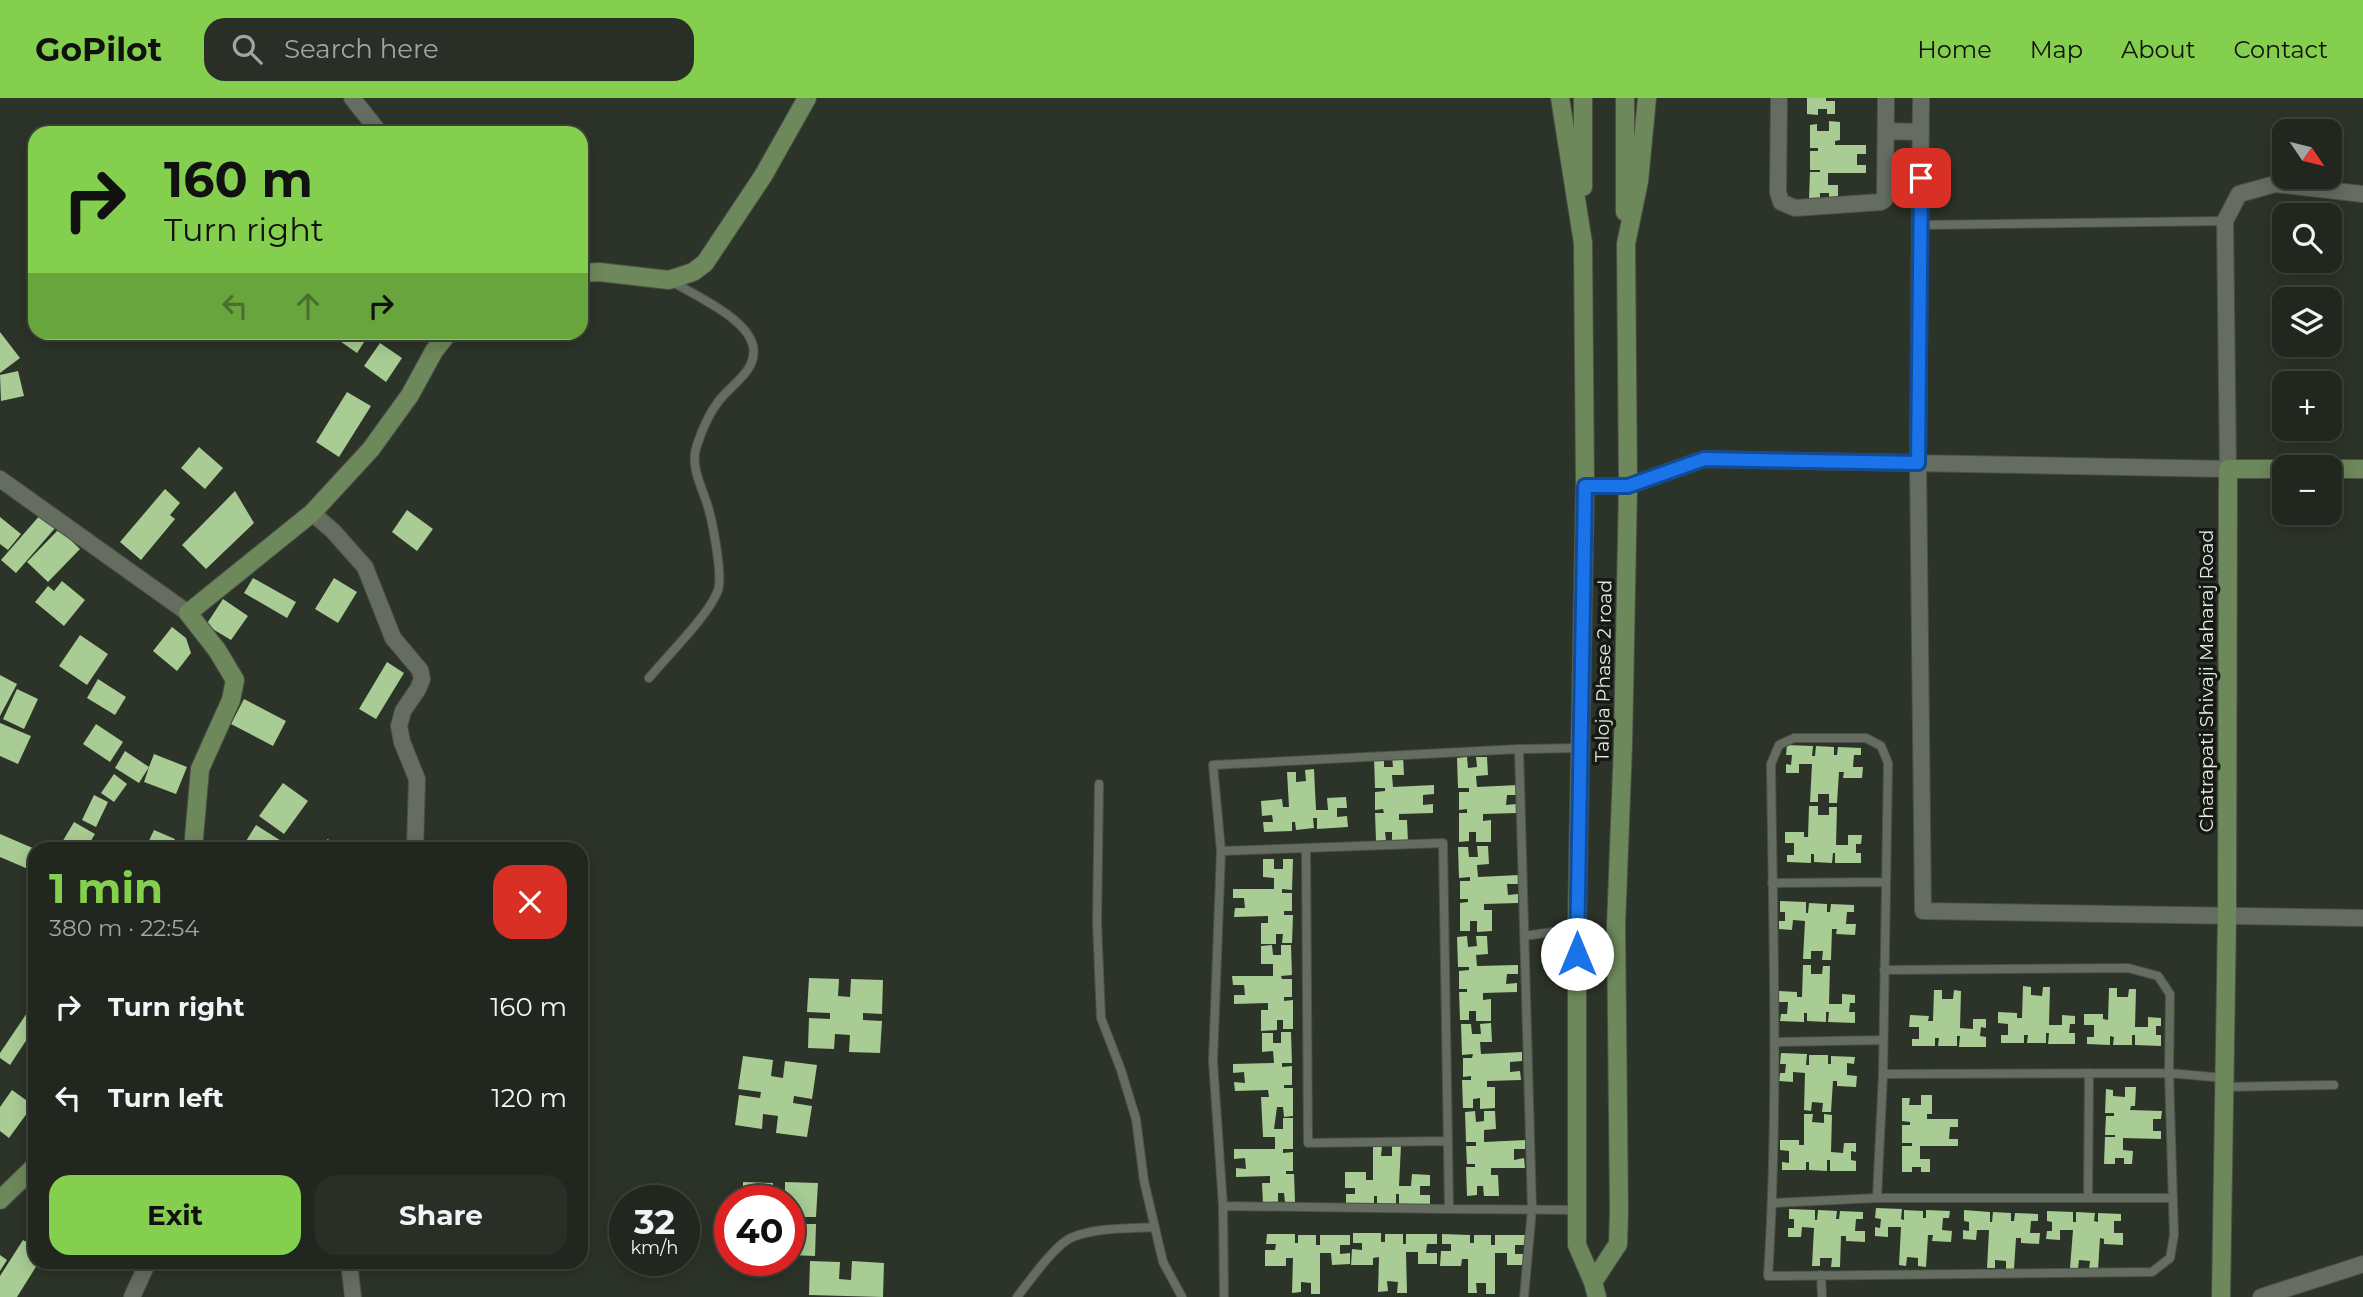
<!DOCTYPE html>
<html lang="en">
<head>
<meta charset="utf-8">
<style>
  :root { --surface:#21261e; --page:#292e27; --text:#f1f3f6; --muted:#a2a5a4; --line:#3e433c; --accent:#84cf4d }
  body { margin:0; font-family:Montserrat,sans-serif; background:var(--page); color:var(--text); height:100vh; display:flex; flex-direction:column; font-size:26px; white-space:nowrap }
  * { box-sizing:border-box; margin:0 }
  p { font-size:23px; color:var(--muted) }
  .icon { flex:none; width:38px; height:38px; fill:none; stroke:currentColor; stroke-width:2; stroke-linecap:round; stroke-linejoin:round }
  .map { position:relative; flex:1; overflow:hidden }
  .details { position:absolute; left:28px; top:744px; width:560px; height:427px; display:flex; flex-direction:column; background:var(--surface); border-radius:21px; box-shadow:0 4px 18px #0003,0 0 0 2px var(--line) }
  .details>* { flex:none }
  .banner { position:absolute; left:28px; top:28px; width:560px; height:214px; border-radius:21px; box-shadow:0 4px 18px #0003,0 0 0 2px var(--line); background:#84cf4d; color:#111; overflow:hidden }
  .needle { width:46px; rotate:125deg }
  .tools { position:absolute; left:2272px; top:21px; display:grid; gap:14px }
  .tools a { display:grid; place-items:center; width:70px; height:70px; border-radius:14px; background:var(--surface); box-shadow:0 4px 18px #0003,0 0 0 2px var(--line); font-size:35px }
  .speed { position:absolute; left:609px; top:1087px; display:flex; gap:14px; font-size:35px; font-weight:700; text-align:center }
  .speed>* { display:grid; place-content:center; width:91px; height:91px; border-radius:50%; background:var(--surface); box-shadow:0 4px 18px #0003,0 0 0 2px var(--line); line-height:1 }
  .speed small { font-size:18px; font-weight:400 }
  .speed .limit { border:10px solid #d22; background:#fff; color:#111 }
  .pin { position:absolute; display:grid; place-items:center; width:60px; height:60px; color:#fff; margin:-30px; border-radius:14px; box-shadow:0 4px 10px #0006 }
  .me { position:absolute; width:77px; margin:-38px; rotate:0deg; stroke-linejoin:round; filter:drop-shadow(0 0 5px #0008) }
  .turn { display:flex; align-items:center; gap:24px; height:147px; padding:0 21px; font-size:32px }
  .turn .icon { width:91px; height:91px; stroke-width:2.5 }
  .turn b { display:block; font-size:49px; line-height:60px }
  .lanes { display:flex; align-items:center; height:66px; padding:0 21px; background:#0003; justify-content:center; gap:35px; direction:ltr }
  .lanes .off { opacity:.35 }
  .round { display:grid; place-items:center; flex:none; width:74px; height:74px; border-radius:21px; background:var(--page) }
  .headline { display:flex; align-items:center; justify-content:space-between; height:119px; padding:0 21px }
  h1 { font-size:42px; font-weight:700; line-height:52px; color:var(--accent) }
  .cta { display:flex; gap:14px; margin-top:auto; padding:14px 21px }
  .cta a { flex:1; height:80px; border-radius:21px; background:var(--accent); color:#111; font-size:28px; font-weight:700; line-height:80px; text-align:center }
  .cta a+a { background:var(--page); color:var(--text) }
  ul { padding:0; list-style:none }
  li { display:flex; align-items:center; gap:21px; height:91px; padding:0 21px }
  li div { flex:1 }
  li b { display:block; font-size:26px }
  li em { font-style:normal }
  header { display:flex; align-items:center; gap:42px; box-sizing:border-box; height:98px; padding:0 35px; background:var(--accent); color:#111 }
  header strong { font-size:33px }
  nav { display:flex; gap:38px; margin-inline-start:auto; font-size:24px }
  .search { width:490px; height:63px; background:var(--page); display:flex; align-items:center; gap:18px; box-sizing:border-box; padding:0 24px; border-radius:21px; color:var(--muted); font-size:26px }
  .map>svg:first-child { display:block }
  .building { fill:#a8cc93 }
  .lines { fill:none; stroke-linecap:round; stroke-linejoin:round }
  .lane-casing { stroke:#4b5147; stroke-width:10 }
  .street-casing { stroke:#4b5147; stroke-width:18 }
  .secondary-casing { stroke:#4b5147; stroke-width:20 }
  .lane { stroke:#656d61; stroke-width:8 }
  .street { stroke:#656d61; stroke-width:16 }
  .secondary { stroke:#6d885a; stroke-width:18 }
  .route-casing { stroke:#114b97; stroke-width:18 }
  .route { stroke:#1a73e8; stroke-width:12 }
  .labels { text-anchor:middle; stroke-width:7; stroke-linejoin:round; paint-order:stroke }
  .street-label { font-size:19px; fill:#e6eae3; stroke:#161914 }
</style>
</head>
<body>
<header>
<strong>GoPilot</strong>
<div class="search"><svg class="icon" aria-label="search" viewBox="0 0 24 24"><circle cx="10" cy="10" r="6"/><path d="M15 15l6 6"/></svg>Search here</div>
<nav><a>Home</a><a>Map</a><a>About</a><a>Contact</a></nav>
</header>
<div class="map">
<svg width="2363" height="1199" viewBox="0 0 2363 1199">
  <rect width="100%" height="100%" fill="#2c3328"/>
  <path class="building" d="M1807 0H1826V3H1835V16H1827V11H1818V17L1807 16Z
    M1829 23 1840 24V42L1835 43V47H1866V56H1857V67H1866V75H1828V87H1838V100H1829V95H1820V101H1809L1810 74H1820V72H1810V53H1818V50H1810V27L1817 26V33H1829Z
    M0 234 20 260 0 275Z
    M327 234H369L370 235 357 255Z
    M399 234H414L410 241Z
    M380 245 402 260 386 284 364 268Z
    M18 273 24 298 1 303 0 277Z
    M347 294 371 308 339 359 316 344Z
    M199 349 223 370 205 391 181 370Z
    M165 391 180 405 170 417 175 421 141 462 120 444Z
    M235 393 254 425 206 471 182 447Z
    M407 412 433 431 417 453 392 434Z
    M41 416 56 429 16 475 1 462Z
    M0 419 21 436 8 452 0 446Z
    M59 431 80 451 48 484 27 464Z
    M253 480 296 504 287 520 244 495Z
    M334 480 357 494 338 525 315 511Z
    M62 483 85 502 64 528 35 504 48 488 54 493Z
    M223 501 248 518 231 542 206 527Z
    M172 529 186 540 191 555 177 573 153 553Z
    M80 537 108 556 87 587 59 568Z
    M387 564 404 575 376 621 359 611Z
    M0 577 17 586 0 618Z
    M98 581 126 599 115 617 87 600Z
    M17 591 38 601 24 631 3 621Z
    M244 601 286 623 273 648 231 626Z
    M0 625 31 638 18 666 0 658Z
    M96 626 123 644 110 664 83 646Z
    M1787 647 1813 648 1812 658H1815L1816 648 1834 649V657H1837L1838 649 1861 650V657H1854L1853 669H1863L1862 680H1843L1844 674H1839L1837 705H1829V696H1818V704H1810L1812 666H1799V675H1786V666L1791 667 1792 657H1786Z
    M125 653 149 669 154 656 187 669 176 696 144 684 149 669 139 685 115 670Z
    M1403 658 1404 677H1392L1393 689 1434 687V696L1423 697V707L1433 706V715L1399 716V722H1407L1408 744H1392V734H1385L1386 743H1376L1375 715H1384L1383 711 1375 712V694L1385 693V690H1375L1374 659H1384V669H1393L1392 659Z
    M1467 659 1468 670 1477 669 1476 659H1487L1488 677 1476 678 1477 689 1518 687V697H1507L1506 707 1516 706 1517 715 1483 716V723L1491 722V744H1476V734H1469V743L1459 744V715H1467V711L1459 712V694H1469V690H1458L1457 660Z
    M1314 671 1316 712H1328L1327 700 1346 699 1347 710H1337V719L1347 718 1348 729 1317 731V720H1313L1314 730 1296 732 1295 724H1292V733L1264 734 1263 724H1273L1272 717 1262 718 1261 703 1282 701 1283 709H1289L1287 674H1296V684L1306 683 1305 672Z
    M114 676 127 686 114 704 101 695Z
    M283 685 308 703 284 736 259 718Z
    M94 697 108 704 96 729 82 722Z
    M1809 708H1818V717H1829V709H1837L1836 747H1848V737H1862L1861 746H1856V755H1861V765H1835V755H1833L1832 765 1814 764V756H1811V765L1787 764V757H1794V745H1785V734H1804V739H1808Z
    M74 724 95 736 86 751H58Z
    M256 727 294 751H241Z
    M154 732 175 741 171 751H145Z
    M0 736 35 751V774L0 759Z
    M328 741 336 751H315Z
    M1477 748H1488L1489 766 1477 767 1478 779 1519 777 1518 786H1507L1508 797 1518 796V805L1484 806V812H1492V833L1477 834V823H1470V833H1460V805L1468 804V801H1460V783H1470V779L1459 780 1458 749H1468L1469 759H1478Z
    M1263 761H1274V771H1283V761H1293L1292 792 1282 791V795H1292V813H1284V817H1293L1292 845H1282L1283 836H1276V846H1261V825H1268V818L1234 819 1235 810H1245L1244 800H1233V791H1274V780L1263 779Z
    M1780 803 1806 804V815H1808L1809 805 1827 806V814H1830L1831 806 1854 807V814H1847L1846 826H1856L1855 837 1836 836 1837 831H1832L1831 862H1822L1823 853H1811V861H1803L1805 823 1793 822 1792 832 1779 831V823H1785V814H1780Z
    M1467 838 1468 849 1477 848 1476 838H1487L1488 856 1476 857 1477 868 1518 867V876H1507L1506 886 1517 885V894L1483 895V902L1491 901V923H1476V913H1469V922H1460L1459 894H1467V891H1459V873L1469 872V869H1458L1457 839Z
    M1272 847 1273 857H1281V847H1291L1292 877 1281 878 1282 881H1292V899H1284V903L1293 902V931H1283V922H1277V932L1261 933V912H1268V905L1234 906V897H1245L1244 887H1233L1232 878H1273V866H1261V848Z
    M1803 867H1811V876H1822L1823 868H1830L1829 906H1842V896L1855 897V905H1850L1849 914H1855V925L1828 924 1829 914H1826V924L1807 923V915H1804V924L1780 923 1781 916H1787L1788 904H1778L1779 893 1797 894V899H1802Z
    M809 880 839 881 838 898 850 899 851 881 883 882 882 916 863 915V922L882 923 880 955 849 954 850 937 835 936 834 951 808 950 809 920 830 921V915L807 914Z
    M2023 888 2031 889V897L2042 898 2043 889H2050L2049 927H2062V917L2075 918V926H2070L2069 935H2075V946H2048L2049 935H2046V945H2027L2028 937H2024V945H2001V937H2008V926L1998 925V914L2017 915V920H2022Z
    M2109 890H2117V899H2128L2129 891H2136L2135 929H2148V919L2161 920V928H2156V937H2161V948L2135 947V937H2132V947H2113L2114 939 2110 938V947L2087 946V939H2094V927H2084V916H2103V921L2108 922Z
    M1934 892H1942V901H1953L1954 892 1961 893 1960 930 1973 931V921H1986V930L1981 929 1980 938 1986 939V949H1959L1960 938H1957V948H1938L1939 940H1935V948H1912V941H1919V929H1909L1910 917 1929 918 1928 923H1933Z
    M31 909 35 911V929L10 967 0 960V955Z
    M1491 925 1492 944H1480L1481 956 1522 954V963L1510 964V974L1520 973 1521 982 1487 983V989H1495V1010L1480 1011V1000L1473 1001V1010H1463L1462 982H1471V978L1463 979V960H1472L1473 956 1462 957 1461 926H1471L1472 936H1481L1480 926Z
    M1281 934H1291L1292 965H1282V969L1292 968V987H1284V990H1293V1018L1284 1019 1283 1009H1277L1274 1031H1283V1020H1293V1051H1283V1055L1293 1054V1073H1286V1076H1294L1295 1104H1285L1284 1095H1278V1106H1263L1262 1085H1270V1078L1236 1079V1070L1246 1071 1245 1060 1234 1061V1051H1275V1039H1263L1261 999H1269L1268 992 1235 993 1234 984 1245 985 1244 974 1233 975V966L1274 965 1273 953 1262 954V935H1273V945H1281Z
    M1781 955 1807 956 1806 967H1809V957H1828V966H1831V958L1855 959 1854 966 1847 965V977L1857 978 1856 989 1837 988V983H1833L1831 1014H1822L1823 1005 1812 1004 1811 1013 1804 1012 1805 975 1793 974V984L1779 983 1780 975H1785L1786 966H1780Z
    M743 958 773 962 771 978 783 980 785 963 817 967 812 1001 794 998 793 1005 812 1008 807 1039 776 1035 778 1018 763 1016 762 1031 735 1027 739 997 760 1000 761 994 738 991Z
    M2125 989H2136L2135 1008H2131L2130 1012 2162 1013 2161 1021H2153V1033H2161V1041L2123 1040V1052L2133 1053 2132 1066H2124V1060H2115V1066H2104L2105 1039H2115V1037H2105L2106 1018H2114V1015H2105L2106 991 2113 992V998L2125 999Z
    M12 992 33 1007 9 1040 0 1033V1009Z
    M1921 997H1932V1016H1927V1021H1958V1029H1950L1949 1041H1958V1048H1920V1061H1930V1074H1921V1069H1912V1074H1902V1048H1912V1045H1902V1027H1910V1024L1902 1023V1000H1910L1909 1007H1921Z
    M1475 1013 1476 1024 1484 1023V1013H1495L1496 1031 1484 1032V1044L1526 1042 1525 1051H1514V1062L1524 1060 1525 1070H1491V1077H1498L1499 1098H1484L1483 1088H1477V1097L1467 1098 1466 1069H1475V1066H1467L1466 1048H1476V1044H1466L1465 1014Z
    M1804 1016H1813L1812 1024 1824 1025V1016L1832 1017 1831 1054 1843 1055 1844 1045H1856V1054L1851 1053V1062L1856 1063V1073H1830V1062H1827V1073L1809 1072V1064H1806V1072H1782V1064L1789 1065V1053L1780 1052V1042H1799V1047H1804Z
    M1392 1047H1401L1399 1088H1411L1412 1076 1430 1077V1088H1420V1097H1430V1107L1399 1106V1096H1396V1106H1377V1098H1374V1106H1346V1096H1355V1090H1345V1074H1366V1082H1373V1048H1382L1381 1058H1392Z
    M743 1084 773 1085V1102H743Z
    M785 1084 818 1085 816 1119H798V1126H816L815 1158 789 1157V1102H785Z
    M1876 1110 1902 1111 1901 1121 1904 1122V1112L1923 1113V1120H1926V1112L1950 1113 1949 1120H1943L1942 1132 1952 1133 1951 1144 1932 1143 1933 1137H1928L1926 1169 1918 1168V1160L1907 1159 1906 1168 1899 1167 1901 1129H1888V1139L1875 1138V1129L1880 1130 1881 1121 1875 1120Z
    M1789 1111 1815 1112V1122H1817L1818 1112 1837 1113 1836 1121H1839L1840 1113 1863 1114V1121H1856L1855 1133H1865V1144L1846 1143V1138H1841L1840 1169H1831L1832 1160H1820V1168H1812L1814 1130 1802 1129 1801 1139H1788V1130H1794V1121H1789Z
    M1964 1112 1990 1114V1124H1992L1993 1114 2011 1115V1123H2014L2015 1115 2038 1116V1123H2031L2030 1135H2040L2039 1146 2021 1145V1140H2016L2014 1171H2006V1163L1995 1162V1170H1987L1989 1132H1977L1976 1142 1963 1141V1132L1969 1133V1124L1964 1123Z
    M2047 1113 2073 1114V1124H2076V1114L2095 1115 2094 1123 2098 1124V1115L2121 1116V1123H2114V1135H2123V1147L2104 1146V1141L2100 1140 2098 1172 2089 1171 2090 1163 2079 1162 2078 1171 2070 1170 2073 1132H2060V1142L2046 1141 2047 1133H2052V1124L2047 1123Z
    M1353 1135H1381V1144H1385V1136H1403V1146H1406V1136H1437V1146H1427L1426 1155H1437V1166H1418V1154H1406L1407 1195H1397L1398 1184 1387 1183 1388 1193 1378 1194 1379 1159 1373 1160V1167H1351L1352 1151 1362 1152V1145H1353Z
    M1267 1136H1295V1145H1298V1137H1316V1147H1320V1137H1350V1147H1340V1156L1350 1155V1166L1332 1167 1331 1155H1320V1196H1311V1185L1301 1184V1194L1292 1195 1293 1160H1286V1168H1265V1152H1275L1276 1146H1266Z
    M1442 1136 1470 1137V1145H1474V1137H1491V1147H1495V1137H1526V1147H1515V1156H1525V1167H1507V1155H1495V1196H1486V1185H1476L1477 1195H1468V1161H1462L1461 1168H1440L1441 1153H1451V1146H1442Z
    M23 1142 35 1149V1164H39L17 1199H0V1178Z
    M0 1157 7 1162 0 1173Z
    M810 1163 840 1164 839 1181 851 1182 852 1163 884 1165 883 1199 809 1197Z"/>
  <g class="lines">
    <defs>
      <path id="lane" d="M1921 127 2225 123
        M649 580C666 559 710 516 718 492 723 477 712 419 706 403 700 385 690 366 697 347 702 332 708 317 718 304 730 287 758 273 753 248 747 220 694 197 671 183
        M1519 651 1581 650
        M1099 686 1097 825 1101 920 1121 972 1136 1021 1144 1083 1163 1164 1182 1199
        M1306 750 1308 1045 1448 1043
        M1221 753 1213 667 1519 651 1532 1111 1524 1199
        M1772 785 1886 784
        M1525 838 1577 830
        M1884 872 2128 870 2158 878 2170 896 2169 975 2224 980
        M1776 944 1883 942
        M2224 989 2334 987
        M1877 1100H2173
        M2088 1100 2089 975
        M1773 1105 1877 1100 1883 976 1888 665 1881 648 1866 640H1794L1779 647 1771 666C1773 837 1779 1007 1768 1178L2152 1174 2170 1160 2174 1137 2169 975 1883 976
        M1223 1108 1224 1199
        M1449 1111 1223 1108 1213 963 1221 753 1443 745 1449 1111 1577 1112
        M1821 1177 1822 1199
        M1017 1199C1029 1184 1056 1145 1073 1139 1097 1129 1129 1131 1155 1129"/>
      <path id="street" d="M352 0 380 35
        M1779 0 1778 94 1781 104 1795 110 1881 104 1885 101 1886 0
        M1921 0 1918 365 1923 813 2363 820
        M1886 33 1921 34
        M0 381 188 515
        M1585 388H1628L1704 361 2228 371 2225 123 2239 96 2275 86 2363 96
        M312 415 333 433 365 469 393 540 420 572 422 581 418 591 403 613 399 628 402 644 417 681 415 751
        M349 1164 353 1199
        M132 1199 148 1164
        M2261 1199 2363 1166"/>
      <path id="secondary" d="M1560 0 1583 145 1585 388 1577 830V1147L1593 1184 1597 1199
        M1583 0V89
        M1625 0V114
        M581 175 599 174 669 182 693 174 705 165 763 78 807 0
        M2329 371H2363
        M193 751 200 671 231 602 235 582 217 552 188 515 312 415 371 351 410 297 434 253 449 234
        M0 1102 35 1068
        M1593 1184 1618 1146 1619 1113 1616 828 1623 647 1628 388 1626 146 1639 83 1647 0
        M2221 1199 2227 819 2228 371H2284"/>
    </defs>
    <use href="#lane" class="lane-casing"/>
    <use href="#street" class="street-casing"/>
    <use href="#secondary" class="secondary-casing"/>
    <use href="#lane" class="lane"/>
    <use href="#street" class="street"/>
    <use href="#secondary" class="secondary"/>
  </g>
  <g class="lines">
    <defs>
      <path id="route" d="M1577 856 1585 388H1628L1704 361 1918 365 1921 80"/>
    </defs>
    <use href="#route" class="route-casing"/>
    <use href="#route" class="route"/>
  </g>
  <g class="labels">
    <g class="street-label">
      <text transform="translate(1603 573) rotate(-89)" y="7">Taloja Phase 2 road</text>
      <text transform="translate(2206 583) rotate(-90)" y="7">Chatrapati Shivaji Maharaj Road</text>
    </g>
  </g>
</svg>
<div class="tools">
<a><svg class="needle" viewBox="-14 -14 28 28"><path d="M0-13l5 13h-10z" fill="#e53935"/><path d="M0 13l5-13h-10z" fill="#a2a5a4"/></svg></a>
<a><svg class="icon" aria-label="search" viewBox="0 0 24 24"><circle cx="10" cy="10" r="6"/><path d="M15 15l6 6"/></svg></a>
<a><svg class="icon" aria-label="layers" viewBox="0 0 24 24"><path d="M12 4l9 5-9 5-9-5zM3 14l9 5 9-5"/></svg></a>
<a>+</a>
<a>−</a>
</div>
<div class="speed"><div>32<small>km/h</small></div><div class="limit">40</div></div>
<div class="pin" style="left:1921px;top:80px;background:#d93025"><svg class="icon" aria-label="arrive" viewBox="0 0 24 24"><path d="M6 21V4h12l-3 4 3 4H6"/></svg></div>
<svg class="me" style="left:1577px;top:856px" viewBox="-20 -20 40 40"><circle r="19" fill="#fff"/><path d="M0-13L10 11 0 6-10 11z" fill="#1a73e8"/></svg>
<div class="banner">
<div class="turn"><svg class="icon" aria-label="right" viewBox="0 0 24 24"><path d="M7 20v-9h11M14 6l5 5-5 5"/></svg><div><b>160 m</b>Turn right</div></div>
<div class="lanes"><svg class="icon off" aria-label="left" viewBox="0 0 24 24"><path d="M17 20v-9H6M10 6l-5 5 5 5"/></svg><svg class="icon off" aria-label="ahead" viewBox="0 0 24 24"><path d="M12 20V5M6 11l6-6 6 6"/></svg><svg class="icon" aria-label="right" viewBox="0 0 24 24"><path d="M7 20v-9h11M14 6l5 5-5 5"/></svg></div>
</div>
<section class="details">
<div class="headline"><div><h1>1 min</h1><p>380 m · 22:54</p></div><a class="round" style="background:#d93025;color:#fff"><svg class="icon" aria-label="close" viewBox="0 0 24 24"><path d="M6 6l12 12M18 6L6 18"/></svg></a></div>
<ul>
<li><svg class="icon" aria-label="right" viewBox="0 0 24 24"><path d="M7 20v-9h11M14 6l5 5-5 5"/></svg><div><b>Turn right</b></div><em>160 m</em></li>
<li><svg class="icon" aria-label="left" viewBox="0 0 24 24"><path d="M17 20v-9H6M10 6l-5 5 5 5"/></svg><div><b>Turn left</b></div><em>120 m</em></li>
</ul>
<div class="cta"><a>Exit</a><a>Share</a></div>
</section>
</div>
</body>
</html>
